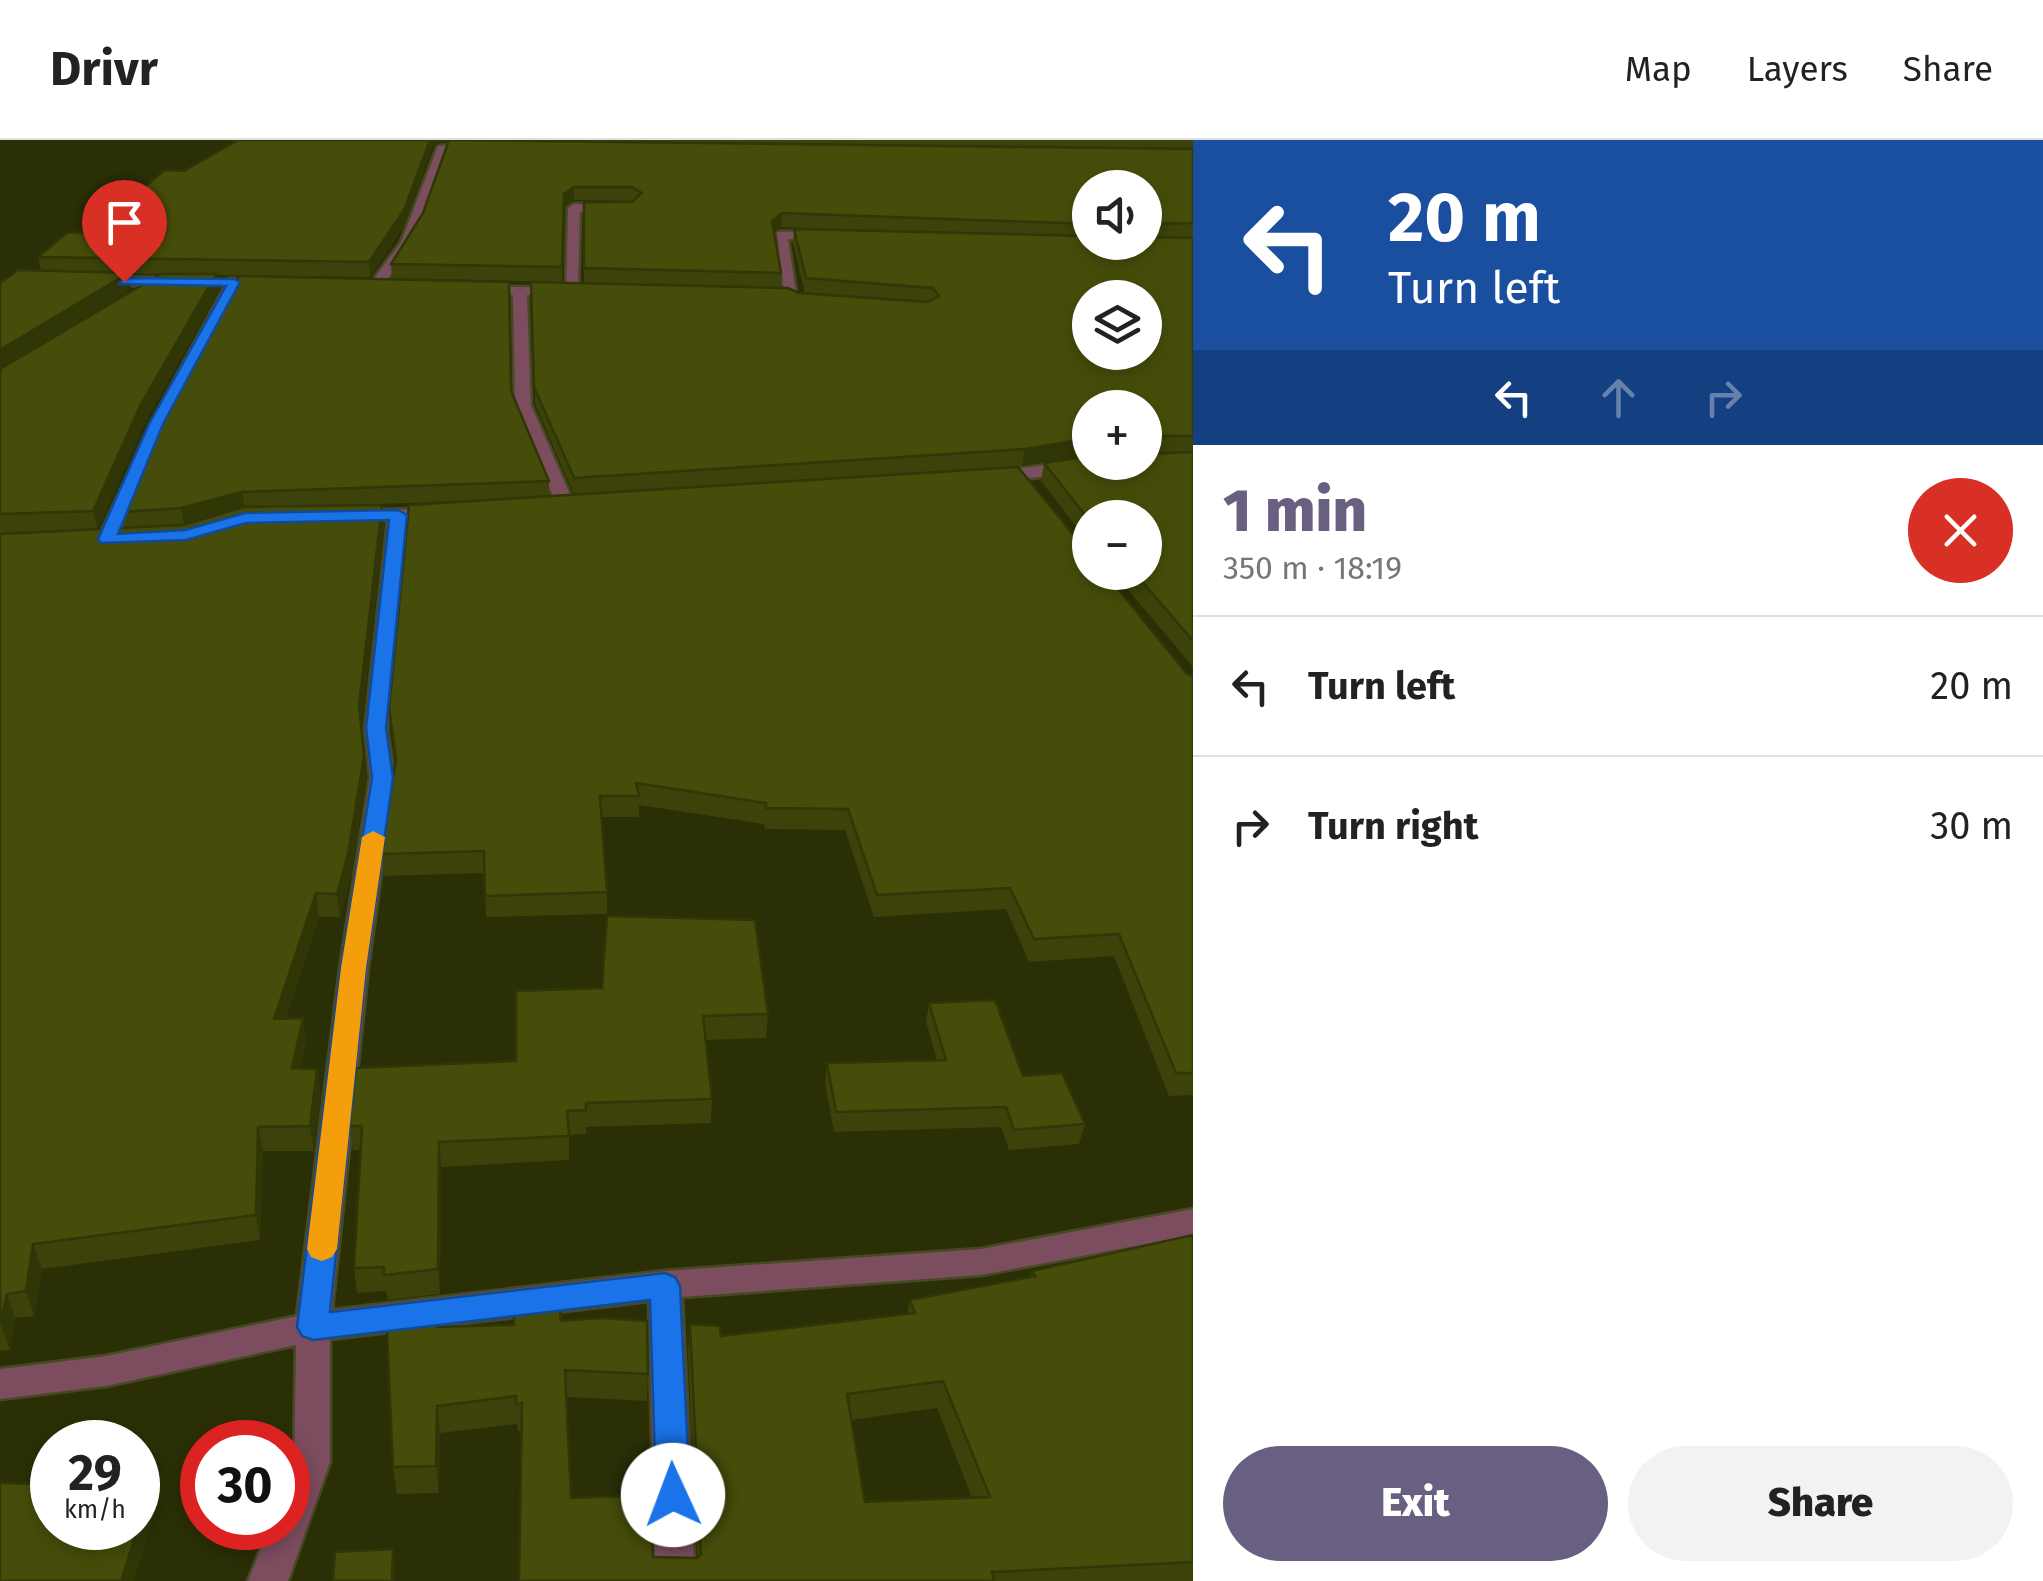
<!DOCTYPE html>
<html lang="en">
<head>
<meta charset="utf-8">
<style>
  :root { --surface:#fff; --page:#f2f2f2; --text:#222; --muted:#767676; --line:#e0e0e0; --accent:#685f81 }
  body { margin:0; font-family:"Fira Sans",sans-serif; background:var(--page); color:var(--text); height:100vh; display:flex; flex-direction:column; font-size:38px; white-space:nowrap }
  * { box-sizing:border-box; margin:0 }
  p { font-size:32px; color:var(--muted) }
  .icon { flex:none; width:55px; height:55px; fill:none; stroke:currentColor; stroke-width:2; stroke-linecap:round; stroke-linejoin:round }
  .map { position:relative; flex:1; overflow:hidden }
  .side { display:flex; flex-direction:column; background:var(--surface); width:850px }
  .side>* { flex:none }
  .top-card { background:#1a4fa0; color:#fff; overflow:hidden }
  .tools { position:absolute; left:1072px; top:30px; display:grid; gap:20px }
  .tools a { display:grid; place-items:center; width:90px; height:90px; border-radius:50%; background:var(--surface); box-shadow:0 5px 15px #0003; font-size:50px }
  .speed { position:absolute; left:30px; top:1280px; display:flex; gap:20px; font-size:50px; font-weight:700; text-align:center }
  .speed>* { display:grid; place-content:center; width:130px; height:130px; border-radius:50%; background:var(--surface); box-shadow:0 5px 15px #0003; line-height:1 }
  .speed small { font-size:25px; font-weight:400 }
  .speed .limit { border:15px solid #d22; background:#fff; color:#111 }
  .pin { position:absolute; display:grid; place-items:center; width:85px; height:85px; color:#fff; margin:-102px -42px; border-radius:50% 50% 50% 0; rotate:-45deg; box-shadow:0 0 10px #0007 }
  .pin .icon { rotate:45deg }
  .me { position:absolute; width:110px; margin:-55px; rotate:358deg; stroke-linejoin:round; filter:drop-shadow(0 0 8px #0008) }
  .turn { display:flex; align-items:center; gap:35px; height:210px; padding:0 30px; font-size:45px }
  .turn .icon { width:130px; height:130px; stroke-width:2.5 }
  .turn b { display:block; font-size:70px; line-height:85px }
  .lanes { display:flex; align-items:center; height:95px; padding:0 30px; background:#0003; justify-content:center; gap:50px; direction:ltr }
  .lanes .off { opacity:.35 }
  .round { display:grid; place-items:center; flex:none; width:105px; height:105px; border-radius:52px; background:var(--page) }
  .headline { display:flex; align-items:center; justify-content:space-between; height:170px; padding:0 30px }
  h1 { font-size:60px; font-weight:800; line-height:75px; color:var(--accent) }
  .cta { display:flex; gap:20px; margin-top:auto; padding:20px 30px }
  .cta a { flex:1; height:115px; border-radius:60px; background:var(--accent); color:#fff; font-size:40px; font-weight:800; line-height:115px; text-align:center }
  .cta a+a { background:var(--page); color:var(--text) }
  ul { padding:0; list-style:none }
  li { display:flex; align-items:center; gap:30px; height:140px; padding:0 30px; border-top:2px solid var(--line) }
  li div { flex:1 }
  li b { display:block; font-size:38px }
  li em { font-style:normal }
  header { display:flex; align-items:center; gap:60px; box-sizing:border-box; height:140px; padding:0 50px; background:var(--surface); border-bottom:2px solid var(--line) }
  header strong { font-size:48px }
  nav { display:flex; gap:55px; margin-inline-start:auto; font-size:35px }
  main { display:flex; flex:1; min-height:0 }
  .map>svg:first-child { display:block }
  .lines { fill:none; stroke-linecap:round; stroke-linejoin:round }
  .minor-casing { stroke:#454a22; stroke-width:5 }
  .minor { fill:#7b4d5e; fill-rule:evenodd }
  .wall { fill:#3c4209; fill-rule:evenodd }
  .shaded-wall { fill:#313607 }
  .building { fill:#464d0a; stroke:#313607; stroke-width:2.5; fill-rule:evenodd }
  .route { fill:#1a73e8; stroke:#114b97; stroke-width:2.5 }
  .slow { fill:#f59e0b }
</style>
</head>
<body>
<header>
<strong>Drivr</strong>
<nav><a>Map</a><a>Layers</a><a>Share</a></nav>
</header>
<main>
<div class="map">
<svg width="1193" height="1441" viewBox="0 0 1193 1441">
  <rect width="100%" height="100%" fill="#2a2f06"/>
  <g class="lines">
    <defs>
      <path id="minor" d="M482 3 478 8 446 11 413 102 379 151H369L367 148 401 102 438 6Z
        M574 64H616L622 68 616 72H580L578 154 527 155 531 265 575 366 566 371 557 366 515 265 513 155 476 154 469 150 476 146 566 148 568 68Z
        M777 92 828 91 834 95 828 99H788L797 159H766L759 155 766 151 784 152Z
        M95 137 160 138 167 142 160 146 90 144 88 141Z
        M229 139H266L273 143 266 147 239 146 175 269 116 399 114 403H100L98 399 159 269Z
        M1145 318 1149 322 1140 327 991 342 982 337 991 332 1090 319V322H1145Z
        M442 368 451 373 448 377 407 380 387 588 394 638 368 828 332 1170 665 1131 981 1109 1193 1069V1095L981 1135 682 1157 695 1441H655L649 1161 330 1199V1322L288 1441H248L269 1388H288V1338L294 1322 296 1205 106 1246 0 1259V1229L106 1216 297 1176 340 828 370 638 365 588 388 380 352 381 343 376 352 371Z"/>
    </defs>
    <use href="#minor" class="minor-casing"/>
    <use href="#minor" class="minor"/>
  </g>
  <path class="wall" d="M449 0 1193 9V97L1164 98H1193V527L1113 432H1145L1090 378V404L1041 341 1044 323 1145 313V268H1090V315L1022 326 874 336 1187 534 1193 536V955L1169 956 1114 816 1029 822 1006 769 874 777 845 690 765 689 764 684 639 665V677H601L607 752V774L486 777 484 733 384 736 382 714 395 621 389 568 508 359 329 366 382 365 384 385 361 588 366 638 351 737 340 777H319L286 879 303 878 306 902 301 928 321 953 314 1011H263L260 1100 42 1129 34 1176 15 1178 10 1210 0 1211V143L41 130 38 117 89 93 184 31 432 7 405 84 370 137 216 135 219 150 145 282 98 389 125 388 121 372 511 251 549 341V356L574 355 535 264 531 142 584 143V62L633 61 574 60 564 68 562 142 392 138 391 124 423 73ZM1090 48H1145V102H1090ZM781 87 877 91 794 89 793 103 805 153H799L780 148 781 133 774 93ZM110 133 166 134 17 219 131 149Z
    M513 0H1193V8Z
    M516 851 768 874 766 898 705 900 712 959 711 983 586 987V994L569 995V1020L441 1027 440 1154 388 1160 386 1151 357 1153 354 1128 360 1010H353L349 986 516 921Z
    M929 863 1085 984 1079 1004 1009 1010 1001 987 834 992 825 943 827 923 937 920 926 882Z
    M1193 1095V1441H519L522 1291H518L517 1284 440 1293 439 1353 397 1354 393 1327 437 1162 440 1187 514 1185 561 1181 648 1234 647 1261 566 1257 571 1358 653 1417 697 1418 688 1212 690 1184 721 1196 907 1174 910 1160 1030 1137 1032 1131ZM937 1268 972 1358 865 1362 851 1280Z"/>
  <path class="shaded-wall" d="M430 0H449L432 7 405 84 370 137 369 122Z
    M574 47V60L564 68 562 142 564 54Z
    M782 73 781 87 771 96 772 81Z
    M128 133 131 149 0 230V210Z
    M216 134 219 150 145 282 98 390 93 371 141 264Z
    M1090 298 1089 315 1022 326 1025 309Z
    M242 352 245 369 184 385 181 368Z
    M382 365 384 385 361 588 366 638 351 737 340 777 337 754Z
    M316 753 319 777 278 903 274 879Z
    M303 878 306 902 296 952 292 928Z
    M317 929 321 953 314 1011 310 986Z
    M258 987 263 1011 260 1100 256 1075Z
    M439 1002 441 1027 440 1154 438 1129Z
    M33 1104 42 1129 34 1176 26 1151Z
    M7 1154 15 1178 10 1210 1 1185Z
    M437 1266 440 1293 439 1353 436 1326Z
    M148 1355 154 1375 134 1441H121Z
    M393 1409 395 1428V1441H392Z"/>
  <path class="building" d="M238 0H430L404 70 369 122 38 117 68 92 89 93 165 30 184 31Z
    M449 0 1193 9V83L1145 84V48H1090V84L782 73 772 81 781 133 584 128V62H632L642 53 632 47H574L564 54 562 127 391 124 423 73Z
    M794 89 1090 96V102H1145V97L1193 98V296H1149L1145 301V268H1090V298L1025 309 574 338 534 247 531 142 788 148 799 153 928 162 939 156 933 148 806 138ZM1090 158H1145V212H1090Z
    M18 130 128 133 0 210V143Z
    M161 134H216L141 264 93 371 0 374V229Z
    M239 136 509 142 511 251 549 341 242 352 181 368 121 372 165 270Z
    M1193 312V501L1134 432H1145V378H1090V381L1044 323 1090 316V322H1145V314Z
    M1018 327 1090 415V432H1104L1187 534 1193 536V933H1176L1119 794 1034 799 1010 748 877 755 848 669 766 668V663L636 643 639 656H600L607 752 485 756 484 711 382 714 396 618 389 568 409 365Z
    M382 365 359 566 364 616 348 714 337 754 316 753 274 879 303 878 292 928 317 929 310 986 258 987 256 1075 33 1104 26 1151 7 1154 0 1185V394L183 385 244 367Z
    M607 776 755 780 768 874 703 876 712 959 586 963V970L567 971 569 996 439 1002 438 1129 384 1135V1127L354 1128 362 986H349L356 928 516 921V851L602 848Z
    M995 860 1023 936 1062 933 1085 984 1014 990 1006 967 836 972 827 923 946 920 929 863Z
    M1193 1095V1422L992 1432 994 1441H519L522 1263 516 1264V1256L437 1266 436 1326 393 1327 386 1168 437 1162V1187L514 1185 513 1153 558 1148 561 1181 600 1178 647 1181 648 1234 565 1230 571 1358 651 1355 653 1417 697 1418 701 1414 690 1184 720 1186 721 1196 915 1173 910 1160 1035 1136 1032 1131ZM943 1241 990 1357 865 1362 847 1254Z
    M0 1343 37 1344 35 1350H52V1388H138V1355H148L121 1441H0Z
    M393 1409 392 1441H333L335 1412Z"/>
  <path class="route" d="M124 138 234 139 240 142 163 284 118 394 185 390 245 373 398 370 407 375 386 588 393 638 366 828 330 1172 665 1133 675 1137 680 1146 690 1355 685 1366 673 1371 661 1366 656 1355 650 1160 313 1200 302 1196 297 1187 341 828 372 638 366 588 389 380 246 383 186 400 101 403 98 399 149 284 226 146 119 144Z"/>
  <path class="slow" d="M373 691 385 697 366 828 337 1109 332 1117 322 1121 311 1117 307 1109 341 828 362 697Z"/>
</svg>
<div class="tools">
<a><svg class="icon" aria-label="sound" viewBox="0 0 24 24"><path d="M4 9h4l5-4v14l-5-4H4zM17 9q2 3 0 6"/></svg></a>
<a><svg class="icon" aria-label="layers" viewBox="0 0 24 24"><path d="M12 4l9 5-9 5-9-5zM3 14l9 5 9-5"/></svg></a>
<a>+</a>
<a>−</a>
</div>
<div class="speed"><div>29<small>km/h</small></div><div class="limit">30</div></div>
<div class="pin" style="left:124px;top:142px;background:#d93025"><svg class="icon" aria-label="arrive" viewBox="0 0 24 24"><path d="M6 21V4h12l-3 4 3 4H6"/></svg></div>
<svg class="me" style="left:673px;top:1355px" viewBox="-20 -20 40 40"><circle r="19" fill="#fff"/><path d="M0-13L10 11 0 6-10 11z" fill="#1a73e8"/></svg>
</div>
<section class="side">
<div class="top-card">
<div class="turn"><svg class="icon" aria-label="left" viewBox="0 0 24 24"><path d="M17 20v-9H6M10 6l-5 5 5 5"/></svg><div><b>20 m</b>Turn left</div></div>
<div class="lanes"><svg class="icon" aria-label="left" viewBox="0 0 24 24"><path d="M17 20v-9H6M10 6l-5 5 5 5"/></svg><svg class="icon off" aria-label="ahead" viewBox="0 0 24 24"><path d="M12 20V5M6 11l6-6 6 6"/></svg><svg class="icon off" aria-label="right" viewBox="0 0 24 24"><path d="M7 20v-9h11M14 6l5 5-5 5"/></svg></div>
</div>
<div class="headline"><div><h1>1 min</h1><p>350 m · 18:19</p></div><a class="round" style="background:#d93025;color:#fff"><svg class="icon" aria-label="close" viewBox="0 0 24 24"><path d="M6 6l12 12M18 6L6 18"/></svg></a></div>
<ul>
<li><svg class="icon" aria-label="left" viewBox="0 0 24 24"><path d="M17 20v-9H6M10 6l-5 5 5 5"/></svg><div><b>Turn left</b></div><em>20 m</em></li>
<li><svg class="icon" aria-label="right" viewBox="0 0 24 24"><path d="M7 20v-9h11M14 6l5 5-5 5"/></svg><div><b>Turn right</b></div><em>30 m</em></li>
</ul>
<div class="cta"><a>Exit</a><a>Share</a></div>
</section>
</main>
</body>
</html>
